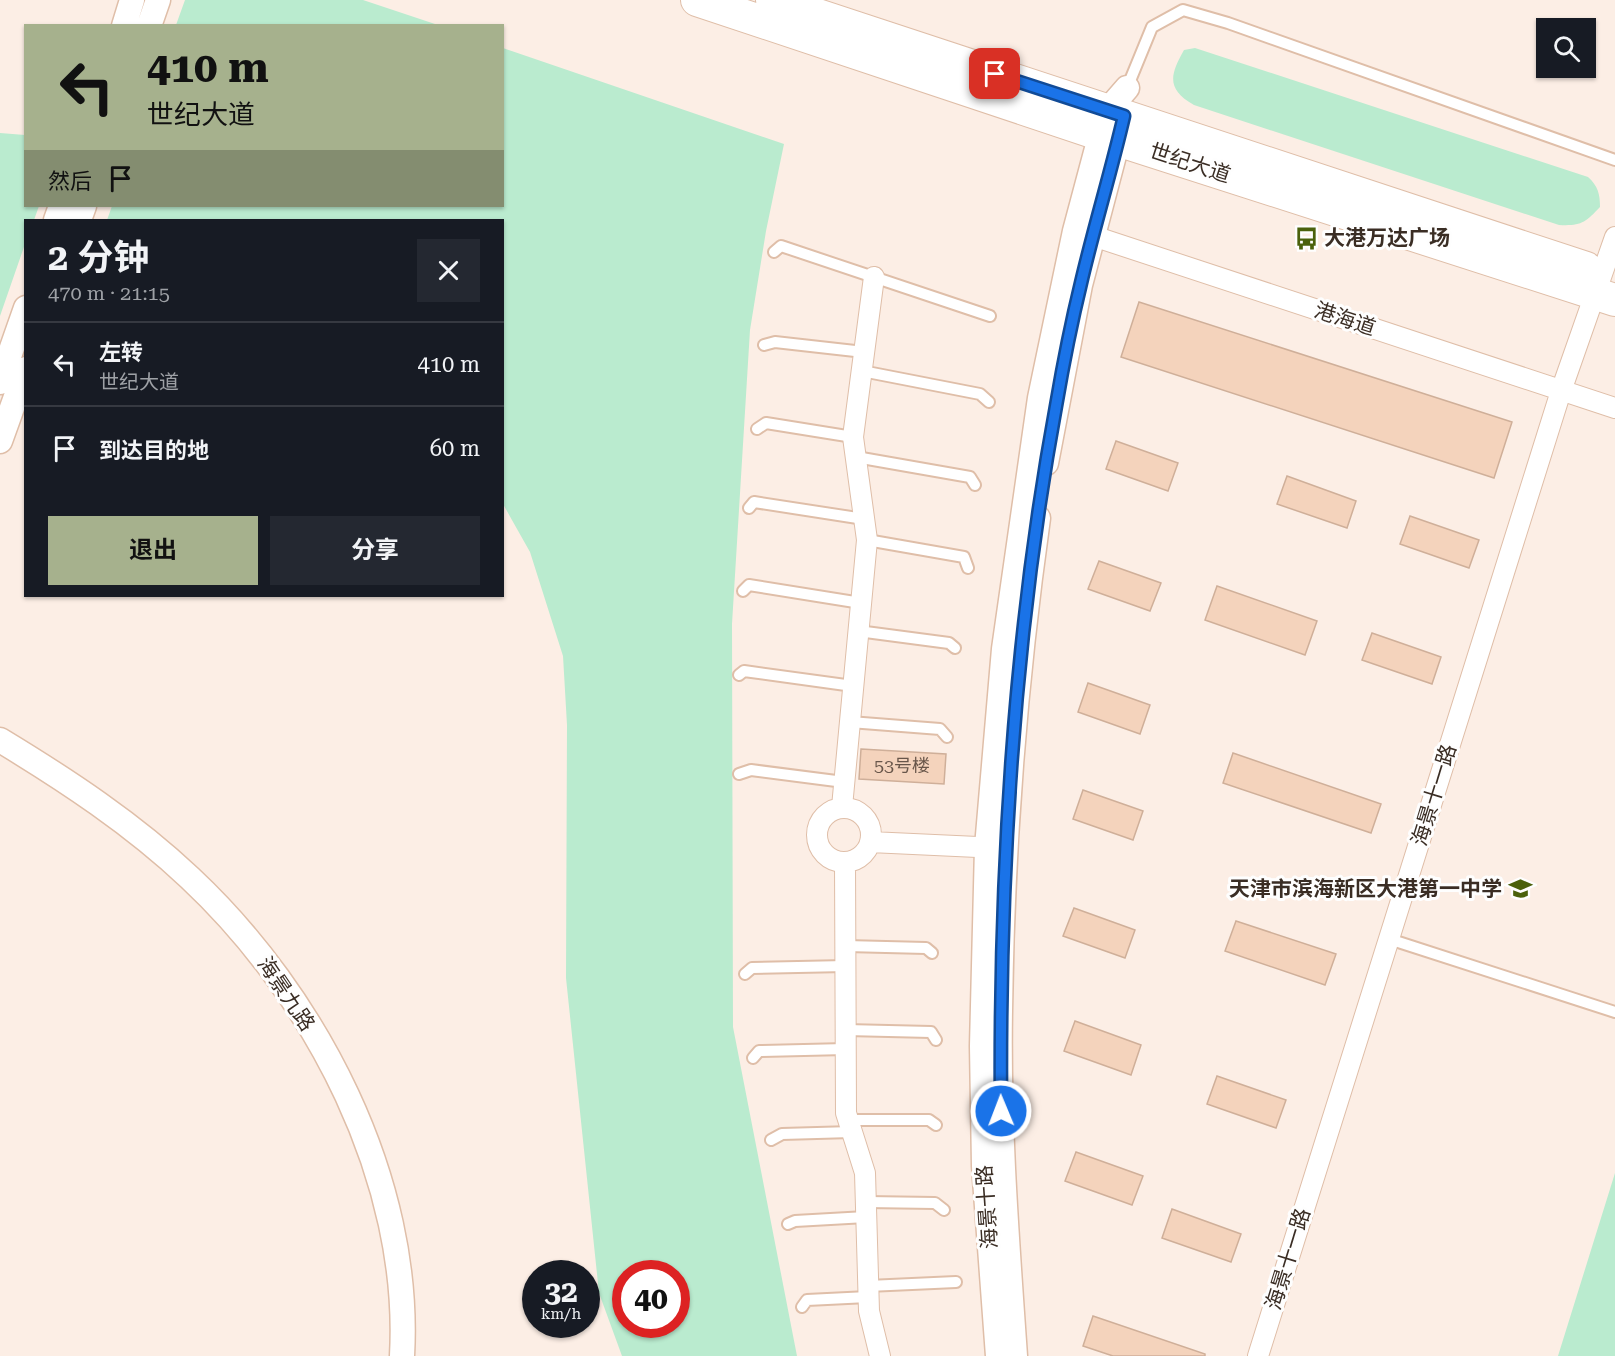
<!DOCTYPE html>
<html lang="zh">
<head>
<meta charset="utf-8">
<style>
  :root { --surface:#171b24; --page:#242831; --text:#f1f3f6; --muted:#9ea1a6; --line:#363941; --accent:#a6b18d }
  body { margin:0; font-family:"Roboto Serif","Noto Sans SC",serif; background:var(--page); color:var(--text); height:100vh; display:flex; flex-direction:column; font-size:22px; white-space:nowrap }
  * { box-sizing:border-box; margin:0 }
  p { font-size:20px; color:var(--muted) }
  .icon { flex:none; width:33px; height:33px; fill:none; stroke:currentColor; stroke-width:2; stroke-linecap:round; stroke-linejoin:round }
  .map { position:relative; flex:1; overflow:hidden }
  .sheet { position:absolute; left:24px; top:219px; width:480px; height:378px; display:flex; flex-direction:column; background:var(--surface); border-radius:0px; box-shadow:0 2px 4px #0004 }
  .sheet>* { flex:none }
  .hud { position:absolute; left:24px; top:24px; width:480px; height:183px; border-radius:0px; box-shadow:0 2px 4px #0004; background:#a6b18d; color:#111; overflow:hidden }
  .buttons { position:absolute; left:1536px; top:18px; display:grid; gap:12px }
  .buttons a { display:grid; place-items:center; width:60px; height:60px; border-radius:0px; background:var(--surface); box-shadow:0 2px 4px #0004; font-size:30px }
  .speed { position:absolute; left:522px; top:1260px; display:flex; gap:12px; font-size:30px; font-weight:700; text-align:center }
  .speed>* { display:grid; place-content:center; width:78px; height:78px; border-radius:50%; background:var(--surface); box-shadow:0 2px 4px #0004; line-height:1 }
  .speed small { font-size:15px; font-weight:400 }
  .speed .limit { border:9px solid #d22; background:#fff; color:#111 }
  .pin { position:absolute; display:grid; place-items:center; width:51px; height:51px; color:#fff; margin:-26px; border-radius:12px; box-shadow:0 3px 9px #0006 }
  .me { position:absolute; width:66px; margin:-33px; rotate:359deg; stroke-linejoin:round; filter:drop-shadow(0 0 4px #0008) }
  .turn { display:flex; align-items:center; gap:21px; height:126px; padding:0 24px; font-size:27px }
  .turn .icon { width:78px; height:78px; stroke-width:2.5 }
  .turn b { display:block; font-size:42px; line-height:51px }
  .then { display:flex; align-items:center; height:57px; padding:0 24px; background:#0003; gap:12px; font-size:22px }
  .round { display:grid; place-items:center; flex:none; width:63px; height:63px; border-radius:0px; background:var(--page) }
  .head { display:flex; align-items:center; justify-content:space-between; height:102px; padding:0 24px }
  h1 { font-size:36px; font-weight:700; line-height:45px }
  .primary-button { display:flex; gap:12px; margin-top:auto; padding:12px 24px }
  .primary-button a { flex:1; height:69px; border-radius:0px; background:var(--accent); color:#111; font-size:24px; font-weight:700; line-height:69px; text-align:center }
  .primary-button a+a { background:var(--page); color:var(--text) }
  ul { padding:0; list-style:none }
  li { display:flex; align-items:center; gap:18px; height:84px; padding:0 24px; border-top:2px solid var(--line) }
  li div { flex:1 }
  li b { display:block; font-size:22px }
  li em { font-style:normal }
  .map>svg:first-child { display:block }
  .green { fill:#baebcf; fill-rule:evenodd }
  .building { fill:#f4d3bc; stroke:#cfaf99; stroke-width:1.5 }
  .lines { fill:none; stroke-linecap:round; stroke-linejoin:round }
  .service-casing { stroke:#dfbea8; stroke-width:14 }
  .minor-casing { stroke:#dfbea8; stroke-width:22 }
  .tertiary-casing { stroke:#dfbea8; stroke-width:27 }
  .primary-casing { stroke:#dfbea8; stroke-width:34 }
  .service { stroke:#fff; stroke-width:10 }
  .minor { stroke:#fff; stroke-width:20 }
  .tertiary { stroke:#fff; stroke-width:24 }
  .primary { stroke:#fff; stroke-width:32 }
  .route-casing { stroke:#114b97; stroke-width:15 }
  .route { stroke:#1a73e8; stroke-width:10 }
  .labels { text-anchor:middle; stroke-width:6; stroke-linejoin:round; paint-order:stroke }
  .number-label { font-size:18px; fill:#68564a }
  .street-label { font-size:21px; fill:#3a2d24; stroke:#fefefe }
  .poi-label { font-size:21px; font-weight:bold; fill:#3a2d24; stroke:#fefefe; text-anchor:start }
</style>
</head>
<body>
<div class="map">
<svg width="1615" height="1356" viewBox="0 0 1615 1356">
  <rect width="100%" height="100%" fill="#fceee5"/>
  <path class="green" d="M185 0H363L438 25H176Z
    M503 48 784 144 766 231 750 330 732 624 733 1027 797 1356H622L599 1293 566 978 567 725 563 656 530 552 503 504 502 220H107L112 206H502ZM626 1274H676V1324H626Z
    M1195 48 1588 177C1598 186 1600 194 1600 207 1585 223 1581 226 1559 225L1194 105C1166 89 1170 75 1184 50Z
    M0 133 25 135 26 206H39L34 220H26L25 244 0 316Z
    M1615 1173V1356H1558Z"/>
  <path class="building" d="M1139 302 1512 422 1494 478 1121 357Z
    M1116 441 1178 463 1168 491 1106 469Z
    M1287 476 1356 501 1347 528 1277 504Z
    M1410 516 1479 540 1469 568 1400 544Z
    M1099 561 1161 583 1150 611 1088 589Z
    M1217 586 1317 621 1305 655 1205 620Z
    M1372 633 1441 657 1432 684 1362 660Z
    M1088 683 1150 705 1140 734 1078 712Z
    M861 749 946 754 944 784 859 779Z
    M1233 753 1381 804 1371 833 1223 783Z
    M1083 790 1143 811 1133 840 1073 819Z
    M1074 908 1135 930 1125 958 1063 936Z
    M1236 921 1336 954 1325 985 1225 951Z
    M1075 1021 1141 1045 1131 1075 1064 1051Z
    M1217 1076 1286 1100 1276 1128 1207 1104Z
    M1076 1152 1143 1176 1132 1205 1065 1181Z
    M1172 1209 1241 1234 1231 1262 1162 1238Z
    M1093 1316 1205 1354V1356H1113L1083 1346Z"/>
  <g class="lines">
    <defs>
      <path id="service" d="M1127 88 1152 27 1183 10 1228 23 1615 160
        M774 252 781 246 990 316
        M764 345 775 342 864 352
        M862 371 980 394 989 402
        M757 429 766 423 853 437
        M856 457 970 477 975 485
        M749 508 754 502 864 519
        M867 540 964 557 968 568
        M743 591 749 585 861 603
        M858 631 949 643 955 648
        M739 675 744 671 853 686
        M850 722 940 729 947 737
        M739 774 751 770 844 782
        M1389 939 1615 1012
        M846 946 926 948 932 953
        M745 974 752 968 846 966
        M846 1030 931 1032 936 1040
        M753 1058 759 1051 846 1049
        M848 1120H929L936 1125
        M771 1140 782 1134 852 1132
        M866 1202 935 1203 944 1210
        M788 1224 795 1221 866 1217
        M868 1286 956 1282
        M802 1307 807 1300 868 1297"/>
      <path id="minor" d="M1081 232 1615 408
        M842 807 867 540 853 437 874 277
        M817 835a27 27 0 1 1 54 0a27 27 0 1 1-54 0Z
        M870 842 999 848
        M845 862 846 1113 865 1173 869 1311 880 1356
        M1258 1356 1561 391 1615 237"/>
      <path id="tertiary" d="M124 26 132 0
        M149 26 158 0
        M56 220 61 206
        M79 220 84 206
        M0 382 26 308
        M0 441 26 369
        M1046 463 1080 285 1122 125
        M0 740C66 780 133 824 190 878 316 996 412 1180 402 1356
        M998 1356 984 1166 982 1046 987 847 1004 649 1040 398 1075 231 1107 111 1127 88
        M1015 1356C1007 1241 998 1126 1000 1011 1002 846 1015 681 1038 518"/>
      <path id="primary" d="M697 0 1099 134 1615 300
        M772 0 1586 268"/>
    </defs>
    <use href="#service" class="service-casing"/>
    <use href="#minor" class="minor-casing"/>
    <use href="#tertiary" class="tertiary-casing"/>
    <use href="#primary" class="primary-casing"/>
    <use href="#service" class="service"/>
    <use href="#minor" class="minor"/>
    <use href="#tertiary" class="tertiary"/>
    <use href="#primary" class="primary"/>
  </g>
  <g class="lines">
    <defs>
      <path id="route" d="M995 74 1124 116C1111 172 1094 227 1081 283 1071 324 1063 365 1056 406 1013 639 999 875 1001 1111"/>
    </defs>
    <use href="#route" class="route-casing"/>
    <use href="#route" class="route"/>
  </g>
  <defs>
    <symbol id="bus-bare" viewBox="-9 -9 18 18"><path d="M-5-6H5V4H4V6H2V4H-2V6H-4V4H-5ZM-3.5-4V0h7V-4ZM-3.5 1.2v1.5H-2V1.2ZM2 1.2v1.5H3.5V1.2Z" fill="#4b610c" stroke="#fefefe" stroke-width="2.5" paint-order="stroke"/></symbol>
    <symbol id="school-bare" viewBox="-9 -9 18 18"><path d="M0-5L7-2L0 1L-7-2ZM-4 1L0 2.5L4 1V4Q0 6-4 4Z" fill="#4b610c" stroke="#fefefe" stroke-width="2.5" paint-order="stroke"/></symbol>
  </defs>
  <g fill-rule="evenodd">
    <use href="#bus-bare" x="1290" y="222" width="33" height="33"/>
    <use href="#school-bare" x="1504" y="872" width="33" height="33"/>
  </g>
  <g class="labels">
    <g class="number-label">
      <text x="902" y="772">53号楼</text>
    </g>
    <g class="street-label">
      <text transform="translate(1190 163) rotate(18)" y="7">世纪大道</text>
      <text transform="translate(1345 319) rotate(18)" y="7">港海道</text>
      <text transform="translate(1434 795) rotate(-73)" y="7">海景十一路</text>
      <text transform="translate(286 994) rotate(56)" y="7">海景九路</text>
      <text transform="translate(987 1207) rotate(-94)" y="7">海景十路</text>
      <text transform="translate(1288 1259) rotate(-73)" y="7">海景十一路</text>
    </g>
    <g class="poi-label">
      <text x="1324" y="245">大港万达广场</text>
      <text x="1502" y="896" text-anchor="end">天津市滨海新区大港第一中学</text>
    </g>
  </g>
</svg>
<div class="buttons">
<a><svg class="icon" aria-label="search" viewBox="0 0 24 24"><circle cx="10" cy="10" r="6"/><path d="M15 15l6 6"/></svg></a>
</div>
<div class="speed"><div>32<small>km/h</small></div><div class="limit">40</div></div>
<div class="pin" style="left:995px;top:74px;background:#d93025"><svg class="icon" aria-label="arrive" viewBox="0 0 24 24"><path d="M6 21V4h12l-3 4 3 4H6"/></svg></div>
<svg class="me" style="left:1001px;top:1111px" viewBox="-20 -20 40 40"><circle r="17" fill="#1a73e8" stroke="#fff" stroke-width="3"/><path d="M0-11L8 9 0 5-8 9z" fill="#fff"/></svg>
<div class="hud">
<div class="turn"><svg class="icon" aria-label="left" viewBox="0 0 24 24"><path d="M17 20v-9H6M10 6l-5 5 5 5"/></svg><div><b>410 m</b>世纪大道</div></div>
<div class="then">然后<svg class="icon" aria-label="arrive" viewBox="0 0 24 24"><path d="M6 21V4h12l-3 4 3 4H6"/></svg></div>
</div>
<section class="sheet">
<div class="head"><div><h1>2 分钟</h1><p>470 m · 21:15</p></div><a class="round"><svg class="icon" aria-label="close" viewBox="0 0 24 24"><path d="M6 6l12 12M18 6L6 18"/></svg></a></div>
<ul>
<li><svg class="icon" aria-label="left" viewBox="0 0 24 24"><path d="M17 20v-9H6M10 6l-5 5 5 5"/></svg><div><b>左转</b><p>世纪大道</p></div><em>410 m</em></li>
<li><svg class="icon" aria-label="arrive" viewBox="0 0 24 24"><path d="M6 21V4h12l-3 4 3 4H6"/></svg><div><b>到达目的地</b></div><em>60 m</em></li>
</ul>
<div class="primary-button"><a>退出</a><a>分享</a></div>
</section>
</div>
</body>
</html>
